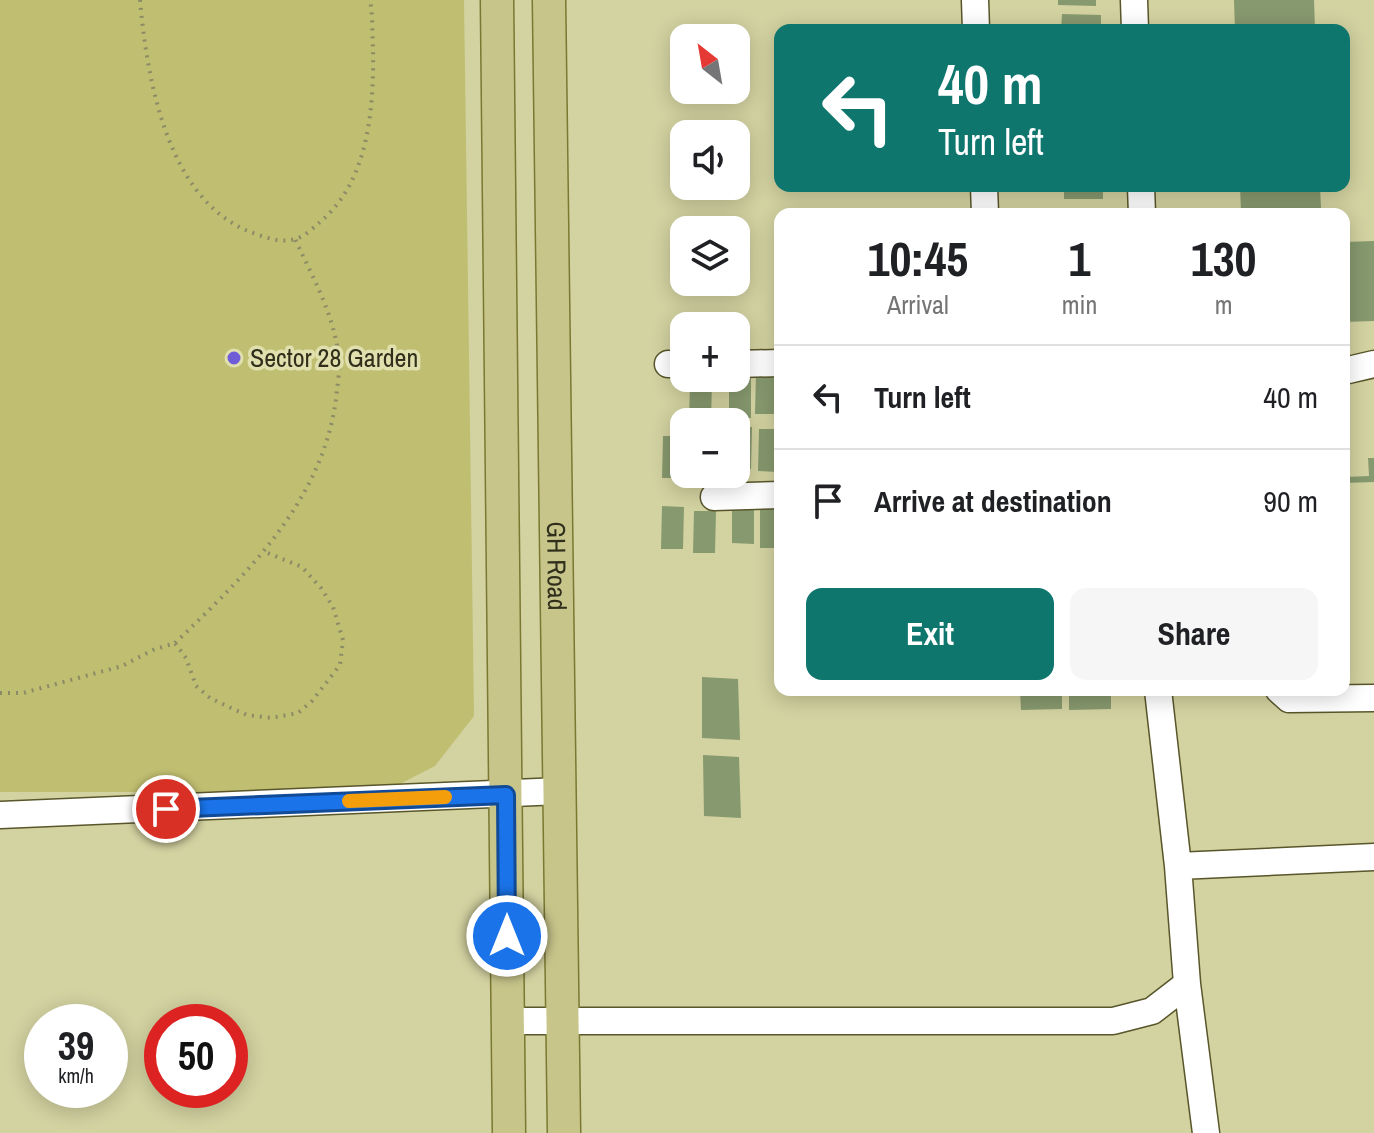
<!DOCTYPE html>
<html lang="en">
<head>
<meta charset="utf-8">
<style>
  :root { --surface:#fff; --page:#f6f6f6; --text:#202124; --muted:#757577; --line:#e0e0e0; --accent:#0f766e }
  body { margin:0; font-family:"Archivo Narrow",sans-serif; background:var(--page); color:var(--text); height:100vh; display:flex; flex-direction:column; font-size:30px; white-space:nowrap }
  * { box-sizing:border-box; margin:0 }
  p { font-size:26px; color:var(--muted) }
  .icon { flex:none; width:44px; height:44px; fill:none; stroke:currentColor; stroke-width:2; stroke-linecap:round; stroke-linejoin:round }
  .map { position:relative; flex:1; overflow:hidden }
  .sheet { position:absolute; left:774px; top:208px; width:576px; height:488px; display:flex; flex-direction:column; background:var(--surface); border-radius:16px; box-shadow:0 4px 20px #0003 }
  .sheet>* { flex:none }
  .hud { position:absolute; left:774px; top:24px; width:576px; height:168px; border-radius:16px; box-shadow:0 4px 20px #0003; background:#0f766e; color:#fff; overflow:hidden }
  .needle { width:52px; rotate:329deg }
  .buttons { position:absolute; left:670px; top:24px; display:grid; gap:16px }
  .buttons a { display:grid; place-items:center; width:80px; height:80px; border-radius:16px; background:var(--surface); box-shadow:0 4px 20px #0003; font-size:40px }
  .speed { position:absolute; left:24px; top:1004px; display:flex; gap:16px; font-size:40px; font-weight:700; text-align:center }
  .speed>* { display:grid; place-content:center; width:104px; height:104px; border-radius:50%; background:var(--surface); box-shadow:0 4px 20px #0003; line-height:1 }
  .speed small { font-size:20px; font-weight:400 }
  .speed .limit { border:12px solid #d22; background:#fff; color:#111 }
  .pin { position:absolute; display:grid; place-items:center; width:68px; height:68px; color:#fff; margin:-34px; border:4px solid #fff; border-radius:50%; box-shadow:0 2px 8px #0007 }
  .me { position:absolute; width:88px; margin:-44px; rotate:0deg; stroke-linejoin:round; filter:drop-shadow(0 0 6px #0008) }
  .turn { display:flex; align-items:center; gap:28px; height:168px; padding:0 32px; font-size:36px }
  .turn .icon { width:104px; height:104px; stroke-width:2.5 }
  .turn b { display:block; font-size:56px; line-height:68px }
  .eta { display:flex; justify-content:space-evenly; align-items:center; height:136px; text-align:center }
  .eta b { font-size:48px; font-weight:700; line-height:56px }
  .action { display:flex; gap:16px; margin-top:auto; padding:16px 32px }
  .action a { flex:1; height:92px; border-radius:16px; background:var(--accent); color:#fff; font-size:32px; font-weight:700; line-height:92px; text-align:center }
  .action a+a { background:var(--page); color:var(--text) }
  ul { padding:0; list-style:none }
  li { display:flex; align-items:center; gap:24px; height:104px; padding:0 32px; border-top:2px solid var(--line) }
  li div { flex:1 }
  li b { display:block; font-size:30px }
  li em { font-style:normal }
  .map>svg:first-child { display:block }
  .green { fill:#c0be70 }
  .building { fill:#87996e }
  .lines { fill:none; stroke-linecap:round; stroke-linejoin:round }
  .minor-casing { stroke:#58562a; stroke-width:29 }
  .major-casing { stroke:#7a7831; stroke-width:35 }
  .path { stroke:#8b8b67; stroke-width:4; stroke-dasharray:2 6; stroke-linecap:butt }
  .minor { stroke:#fff; stroke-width:26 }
  .major { stroke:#c8c58b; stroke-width:32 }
  .route-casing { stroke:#114b97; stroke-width:20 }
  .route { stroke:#1a73e8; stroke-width:14 }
  .slow { stroke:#f59e0b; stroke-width:14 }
  .poi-dot { fill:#705cd6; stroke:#e0dfae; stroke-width:3 }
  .labels { text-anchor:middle; stroke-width:7; stroke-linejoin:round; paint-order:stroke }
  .poi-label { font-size:26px; fill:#2f2f1c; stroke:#e0dfae; text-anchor:start }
  .street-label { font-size:26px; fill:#2f2f1c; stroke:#e0dfae }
</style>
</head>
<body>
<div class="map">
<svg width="1374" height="1133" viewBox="0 0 1374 1133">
  <rect width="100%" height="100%" fill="#d3d2a1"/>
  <path class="green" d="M0 0H464L474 716 435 766 384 792H0Z"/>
  <path class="building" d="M1058 0H1096V6L1058 5Z
    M1234 0H1314L1315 29 1235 30Z
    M1062 14 1101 15V30H1061Z
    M1064 186H1103V199H1064Z
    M1240 186H1320L1321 208 1241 212Z
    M1374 241V321L1344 322V242Z
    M756 372H778L777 414H755Z
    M736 375 751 376V418H729V378H736Z
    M690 382H712L711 422H689Z
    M736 427H752L751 469H736Z
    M759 429H780V472L758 471Z
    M663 436H684V478H662Z
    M1368 458H1374V482L1344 483V477L1369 476Z
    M732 501H754V544L732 543Z
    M760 505H780V548H760Z
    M662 506 684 507 683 549H661Z
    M694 511H716L715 553H693Z
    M702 677 738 679 740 740 702 738Z
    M1020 690H1062V709L1021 710Z
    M1069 690H1111V709L1069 710Z
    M703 755 739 757 741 818 704 816Z"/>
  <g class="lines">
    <defs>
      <path id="minor" d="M975 0 976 30
        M1134 0 1135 30
        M984 186 985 214
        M1141 186 1142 214
        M668 364H684
        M736 364 780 363
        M1344 371 1374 364
        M714 497 780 495
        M1279 690 1289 699 1374 698
        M0 815 560 791
        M1178 866 1374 857
        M1187 984 1206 1133
        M508 1021H1113L1152 1011 1187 984 1178 866 1158 690"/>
      <g id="major">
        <path d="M497 0 509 1133"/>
        <path id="s1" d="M549 0 564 1133"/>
      </g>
    </defs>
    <use href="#minor" class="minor-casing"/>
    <use href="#major" class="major-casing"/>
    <path class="path" d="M140 0C147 77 166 197 248 231 262 236 279 244 295 239 304 237 313 228 320 222 369 181 374 108 373 48 372 32 373 16 370 0
      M175 643C248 573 327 497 337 390 338 381 340 370 339 360 335 316 313 278 295 239
      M0 693H23L122 666 153 650 175 643 186 658 196 686 210 698 231 708 247 715 271 718 298 713 312 701 340 665 343 640 333 607 321 588 302 567 265 552"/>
    <use href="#minor" class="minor"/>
    <use href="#major" class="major"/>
  </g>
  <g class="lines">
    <defs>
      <path id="route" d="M166 809 506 795 507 936"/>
    </defs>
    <use href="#route" class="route-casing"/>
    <use href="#route" class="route"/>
    <path class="slow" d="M349 801 445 797"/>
  </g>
  <circle class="poi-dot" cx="234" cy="358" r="8"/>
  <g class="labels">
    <g class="poi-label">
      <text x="250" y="367">Sector 28 Garden</text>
    </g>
    <g class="street-label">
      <text dy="9" stroke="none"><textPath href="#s1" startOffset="566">GH Road</textPath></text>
    </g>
  </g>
</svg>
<div class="buttons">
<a><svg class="needle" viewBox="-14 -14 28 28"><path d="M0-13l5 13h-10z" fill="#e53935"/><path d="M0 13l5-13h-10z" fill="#757577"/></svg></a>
<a><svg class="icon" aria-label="sound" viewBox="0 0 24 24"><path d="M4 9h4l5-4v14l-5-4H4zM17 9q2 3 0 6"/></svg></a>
<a><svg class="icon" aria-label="layers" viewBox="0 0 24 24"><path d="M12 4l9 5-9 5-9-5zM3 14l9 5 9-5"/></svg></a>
<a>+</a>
<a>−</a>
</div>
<div class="speed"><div>39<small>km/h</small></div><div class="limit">50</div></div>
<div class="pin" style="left:166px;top:809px;background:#d93025"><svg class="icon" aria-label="arrive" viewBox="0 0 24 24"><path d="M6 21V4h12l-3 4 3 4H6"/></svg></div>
<svg class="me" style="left:507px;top:936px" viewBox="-20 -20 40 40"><circle r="17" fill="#1a73e8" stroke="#fff" stroke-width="3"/><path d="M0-11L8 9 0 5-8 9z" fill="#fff"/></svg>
<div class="hud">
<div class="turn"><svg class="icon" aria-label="left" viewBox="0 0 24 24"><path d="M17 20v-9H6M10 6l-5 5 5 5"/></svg><div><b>40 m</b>Turn left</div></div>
</div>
<section class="sheet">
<div class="eta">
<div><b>10:45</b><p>Arrival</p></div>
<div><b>1</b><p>min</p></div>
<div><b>130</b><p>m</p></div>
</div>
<ul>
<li><svg class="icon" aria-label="left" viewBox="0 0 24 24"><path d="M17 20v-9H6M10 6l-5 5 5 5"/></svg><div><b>Turn left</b></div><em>40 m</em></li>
<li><svg class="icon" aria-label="arrive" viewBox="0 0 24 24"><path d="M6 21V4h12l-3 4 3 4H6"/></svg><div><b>Arrive at destination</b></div><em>90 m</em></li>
</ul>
<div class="action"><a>Exit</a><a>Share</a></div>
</section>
</div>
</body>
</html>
